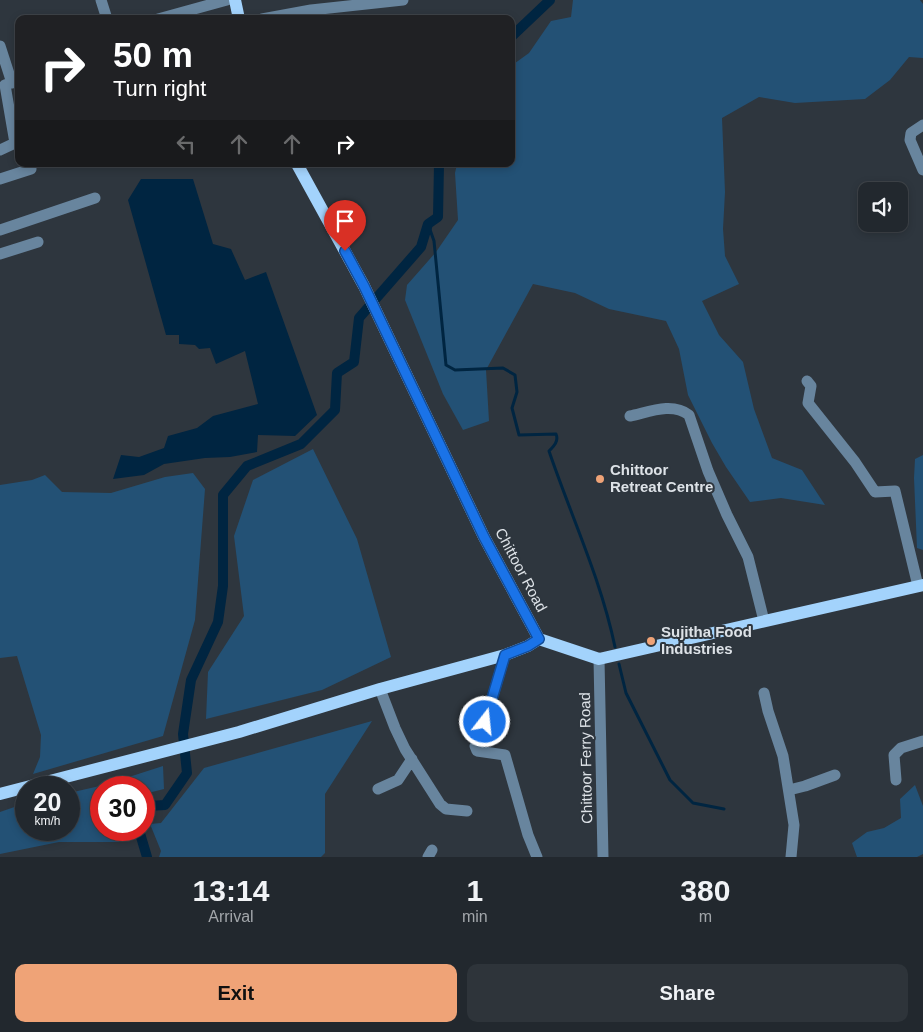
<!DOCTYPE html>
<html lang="en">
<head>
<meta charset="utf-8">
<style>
  :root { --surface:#22282e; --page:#2e343a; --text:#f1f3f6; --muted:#a2a6aa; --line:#3f444a; --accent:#efa377 }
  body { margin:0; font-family:Helvetica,sans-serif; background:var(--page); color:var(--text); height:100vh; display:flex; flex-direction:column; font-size:19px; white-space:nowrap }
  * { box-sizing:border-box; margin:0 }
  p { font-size:16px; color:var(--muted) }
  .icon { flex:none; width:28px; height:28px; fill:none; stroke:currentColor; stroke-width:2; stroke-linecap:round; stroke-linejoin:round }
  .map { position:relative; height:857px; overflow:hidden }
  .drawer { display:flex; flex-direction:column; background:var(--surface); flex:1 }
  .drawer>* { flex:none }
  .banner { position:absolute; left:15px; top:15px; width:500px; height:152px; border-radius:10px; box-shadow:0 2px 8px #0003,0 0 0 1px var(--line); background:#202124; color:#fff; overflow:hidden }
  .buttons { position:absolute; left:858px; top:182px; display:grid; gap:10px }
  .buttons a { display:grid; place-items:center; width:50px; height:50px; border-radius:10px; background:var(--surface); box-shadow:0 2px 8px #0003,0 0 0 1px var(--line); font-size:25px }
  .speed { position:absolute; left:15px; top:776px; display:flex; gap:10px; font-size:25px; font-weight:700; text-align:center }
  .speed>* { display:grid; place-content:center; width:65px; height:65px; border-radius:50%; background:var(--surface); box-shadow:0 2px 8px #0003,0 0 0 1px var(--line); line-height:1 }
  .speed small { font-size:12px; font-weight:400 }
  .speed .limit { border:8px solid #d22; background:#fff; color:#111 }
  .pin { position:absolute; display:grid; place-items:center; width:42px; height:42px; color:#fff; margin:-51px -21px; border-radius:50% 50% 50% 0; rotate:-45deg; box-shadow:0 0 5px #0007 }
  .pin .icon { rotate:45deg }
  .me { position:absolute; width:55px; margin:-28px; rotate:16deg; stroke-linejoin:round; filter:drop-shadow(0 0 4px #0008) }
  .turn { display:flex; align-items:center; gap:18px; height:105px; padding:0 15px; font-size:22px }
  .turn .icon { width:65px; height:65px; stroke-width:2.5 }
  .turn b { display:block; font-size:35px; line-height:42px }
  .lanes { display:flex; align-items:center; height:48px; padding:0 15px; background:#0003; justify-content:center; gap:25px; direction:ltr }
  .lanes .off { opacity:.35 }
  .eta { display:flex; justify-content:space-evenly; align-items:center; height:85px; text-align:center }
  .eta b { font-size:30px; font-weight:700; line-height:35px }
  .button { display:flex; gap:10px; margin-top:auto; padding:10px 15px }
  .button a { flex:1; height:58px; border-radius:10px; background:var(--accent); color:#111; font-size:20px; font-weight:700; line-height:58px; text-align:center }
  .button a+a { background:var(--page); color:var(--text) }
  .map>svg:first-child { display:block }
  .green { fill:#235175 }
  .water { fill:#002541 }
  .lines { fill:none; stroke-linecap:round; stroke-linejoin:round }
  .stream { stroke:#002541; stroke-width:3 }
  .canal { stroke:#002541; stroke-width:10 }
  .minor { stroke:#68859e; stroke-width:11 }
  .major { stroke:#a3d3fc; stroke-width:12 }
  .route-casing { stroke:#114b97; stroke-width:12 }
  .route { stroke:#1a73e8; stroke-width:9 }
  .poi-dot { fill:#efa377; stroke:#2e363e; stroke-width:2 }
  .labels { text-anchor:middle; stroke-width:4; stroke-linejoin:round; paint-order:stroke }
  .poi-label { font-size:15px; font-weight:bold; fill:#dde2e7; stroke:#2e363e; text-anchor:start }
  .street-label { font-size:15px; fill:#dde2e7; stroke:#2e363e }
</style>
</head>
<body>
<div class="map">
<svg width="923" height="857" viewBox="0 0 923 857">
  <rect width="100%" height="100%" fill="#2e363e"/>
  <path class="green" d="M573 0H920L923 4V58L909 57 890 80 865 99 795 103 759 97 722 118 725 192 723 229 725 256 739 284 702 301 719 335 743 362 754 409 772 458 802 470 825 505 781 498 750 502 726 467 712 443 688 395 679 349 666 321 609 309 575 293 533 284 486 370 489 421 463 430 443 394 405 300 407 285 436 252 458 220 455 173 457 164H511V66L529 53 551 21 571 17Z
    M313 449 357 539 391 657 322 690 206 719 208 672 244 616 234 536 253 480Z
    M923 455V550L917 548 914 478 915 459Z
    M193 473 205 489 195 620 163 736 33 774 40 757 41 735 17 656 0 658V485L32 480 45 475 62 492 111 493 165 477Z
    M372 721 325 794V853L321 857H159L161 851 150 824 161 823 204 768Z
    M163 766 164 789 144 794V788H101V830H123L119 842H59L0 854V812L26 803V830H69V793L104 785Z
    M915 785 923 806V854L917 857H857L852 843 867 832 884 828 901 818 900 799Z"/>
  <path class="water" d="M141 179H193L213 244 231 249 245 280 266 272 317 415 295 436 258 435 257 452 230 457 205 458 164 464 144 475 113 479 121 455 139 457 164 448 168 436 197 428 213 416 258 404 245 351 216 364 210 348 199 349 195 345 179 344V335H166L128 200Z"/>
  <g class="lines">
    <path class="stream" d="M428 224 434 241 446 365 455 370 503 368 515 375 517 392 512 408 519 435 556 434C559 441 554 446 549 451 571 516 601 579 615 647
      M619 664 626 693 670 780 693 803 724 809"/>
    <path class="canal" d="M511 37 550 0
      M144 813 148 806 165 805 187 773 183 734 191 680 218 622 223 586V495L247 466 301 444 335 410 337 373 354 362 359 318 421 247 428 224 438 217 439 164
      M139 830 147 857"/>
    <path class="minor" d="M101 0 107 19
      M158 19 227 0
      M262 19 311 10 403 0
      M0 46 12 83
      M923 125 911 133 910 140 923 170
      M0 150 15 143 5 85 19 80
      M0 179 31 169
      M0 230 95 198
      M0 254 38 242
      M807 381 811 386 808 403 855 462 875 492 895 491 918 586
      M630 416C649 412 672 402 689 415L708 471 727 515 748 557 764 621
      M505 655 485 722 475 746 477 751 505 755 528 835 537 857
      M599 659 603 857
      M380 689 395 728 405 749 440 804 446 809 467 811
      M764 693 768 711 783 756 794 825 791 857
      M896 780 894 755 901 748 923 741
      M378 789 398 780 412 759
      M789 790 805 786 835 775
      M428 857 432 850"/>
    <path class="major" d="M235 0 239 19
      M297 164 364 286 484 537 539 639 599 659 923 585
      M0 794 239 732 380 689 505 655 528 646 539 639"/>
  </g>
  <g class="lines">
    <defs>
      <path id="route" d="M345 251 364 286 484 537 539 639 528 646 505 655 485 722"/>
    </defs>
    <use href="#route" class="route-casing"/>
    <use href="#route" class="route"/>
  </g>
  <g class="poi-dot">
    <circle cx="600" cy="479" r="5"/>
    <circle cx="651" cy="641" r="5"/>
  </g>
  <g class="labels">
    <g class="poi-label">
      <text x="610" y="475">Chittoor<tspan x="610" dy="17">Retreat Centre</tspan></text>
      <text x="661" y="637">Sujitha Food<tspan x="661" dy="17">Industries</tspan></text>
    </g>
    <g class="street-label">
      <text transform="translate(521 570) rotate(62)" y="5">Chittoor Road</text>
      <text transform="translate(586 758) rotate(-91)" y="5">Chittoor Ferry Road</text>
    </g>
  </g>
</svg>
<div class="buttons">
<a><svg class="icon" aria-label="sound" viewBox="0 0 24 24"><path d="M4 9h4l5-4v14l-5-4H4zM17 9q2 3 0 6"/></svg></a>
</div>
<div class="speed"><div>20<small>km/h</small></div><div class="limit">30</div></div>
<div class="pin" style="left:345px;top:251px;background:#d93025"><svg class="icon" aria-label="arrive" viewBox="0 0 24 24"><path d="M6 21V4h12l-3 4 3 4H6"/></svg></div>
<svg class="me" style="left:485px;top:722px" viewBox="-20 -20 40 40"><circle r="17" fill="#1a73e8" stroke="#fff" stroke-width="3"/><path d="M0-11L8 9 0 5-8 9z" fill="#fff"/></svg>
<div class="banner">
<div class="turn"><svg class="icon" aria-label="right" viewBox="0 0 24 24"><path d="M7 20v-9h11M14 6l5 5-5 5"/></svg><div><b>50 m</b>Turn right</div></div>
<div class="lanes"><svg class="icon off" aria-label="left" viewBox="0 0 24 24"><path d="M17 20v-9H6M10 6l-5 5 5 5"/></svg><svg class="icon off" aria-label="ahead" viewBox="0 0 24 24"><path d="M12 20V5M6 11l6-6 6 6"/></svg><svg class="icon off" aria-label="ahead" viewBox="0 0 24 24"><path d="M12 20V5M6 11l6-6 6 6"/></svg><svg class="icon" aria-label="right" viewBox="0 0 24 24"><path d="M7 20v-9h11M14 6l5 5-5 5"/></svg></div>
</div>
</div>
<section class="drawer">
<div class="eta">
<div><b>13:14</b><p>Arrival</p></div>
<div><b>1</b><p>min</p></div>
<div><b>380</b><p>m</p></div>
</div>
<div class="button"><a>Exit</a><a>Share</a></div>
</section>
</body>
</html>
